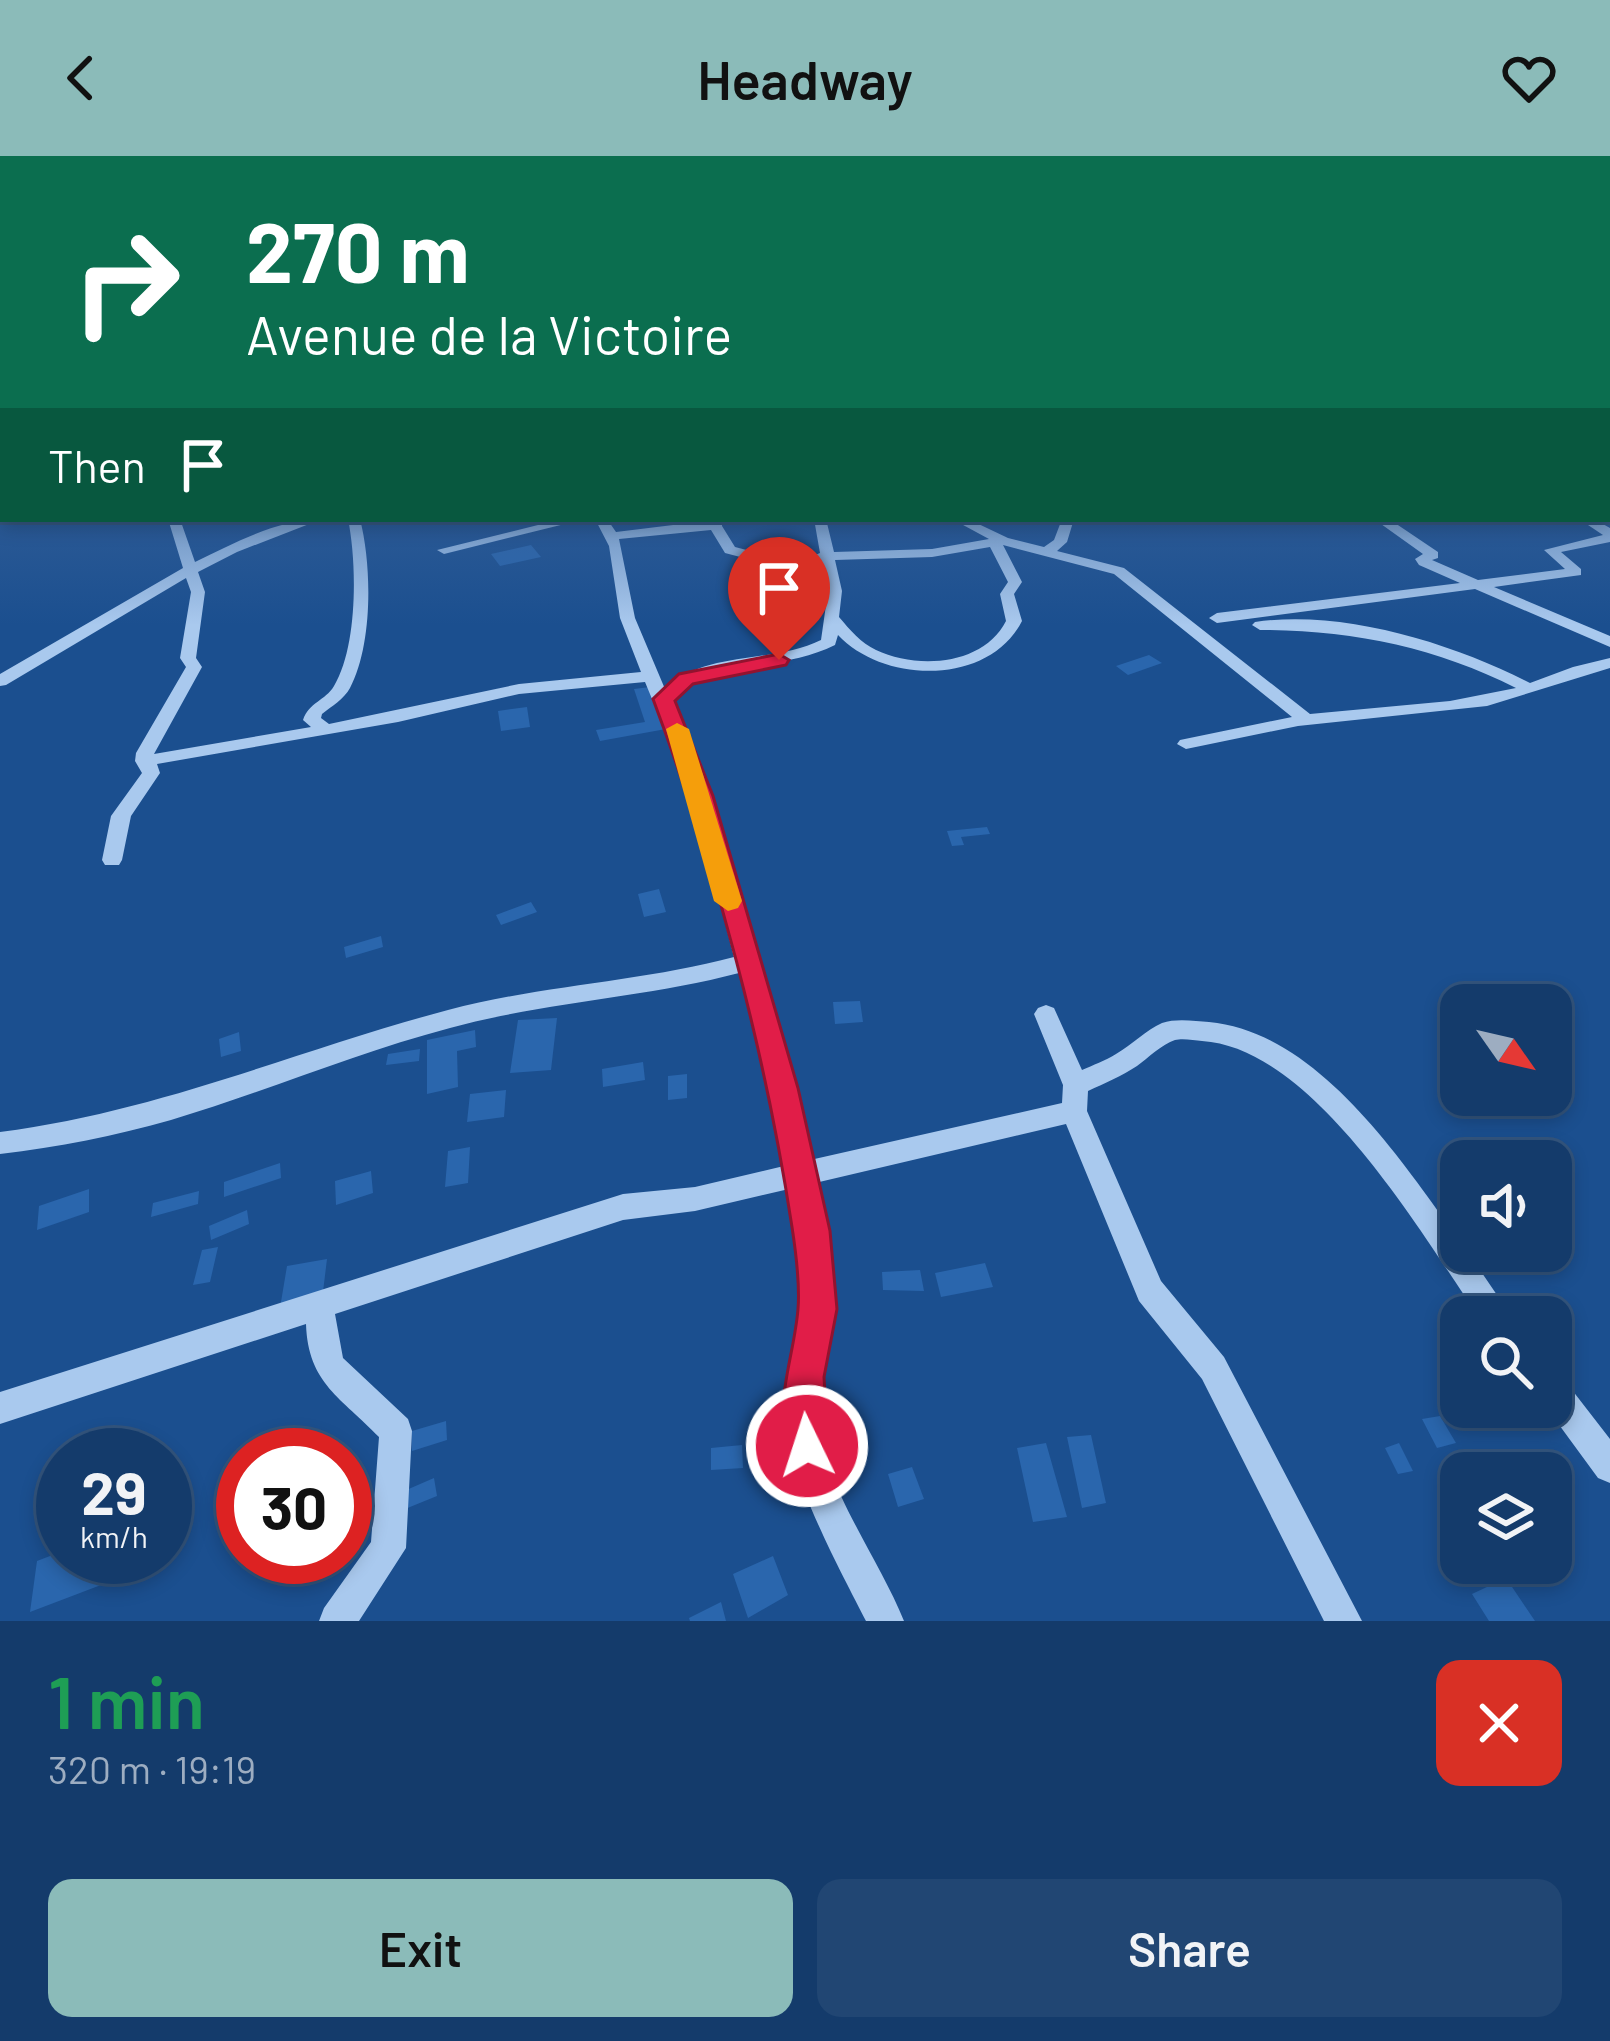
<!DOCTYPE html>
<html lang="en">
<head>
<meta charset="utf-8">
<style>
  :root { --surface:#143b6b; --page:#214673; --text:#f1f3f6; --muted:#9dadc1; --line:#33557e; --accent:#8bbbb9 }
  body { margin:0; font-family:Barlow,sans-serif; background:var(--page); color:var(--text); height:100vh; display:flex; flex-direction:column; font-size:45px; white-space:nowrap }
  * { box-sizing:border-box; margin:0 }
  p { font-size:39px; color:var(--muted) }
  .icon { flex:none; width:66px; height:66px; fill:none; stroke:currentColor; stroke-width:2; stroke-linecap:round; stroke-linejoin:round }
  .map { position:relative; height:1465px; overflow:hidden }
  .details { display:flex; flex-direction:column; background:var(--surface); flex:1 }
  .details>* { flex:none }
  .banner { position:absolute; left:0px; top:0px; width:1611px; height:366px; box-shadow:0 6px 18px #0003,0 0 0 3px var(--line); background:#0b6e4f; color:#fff; overflow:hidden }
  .needle { width:78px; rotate:124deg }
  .tools { position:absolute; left:1440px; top:828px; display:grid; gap:24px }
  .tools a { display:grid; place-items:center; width:132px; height:132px; border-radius:24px; background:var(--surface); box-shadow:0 6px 18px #0003,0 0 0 3px var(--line); font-size:60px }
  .speed { position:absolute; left:36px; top:1272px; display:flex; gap:24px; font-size:60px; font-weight:700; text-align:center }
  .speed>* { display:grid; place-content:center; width:156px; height:156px; border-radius:50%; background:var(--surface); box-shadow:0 6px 18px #0003,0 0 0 3px var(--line); line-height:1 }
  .speed small { font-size:30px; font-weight:400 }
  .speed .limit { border:18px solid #d22; background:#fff; color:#111 }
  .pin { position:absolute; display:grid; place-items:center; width:102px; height:102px; color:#fff; margin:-123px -51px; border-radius:50% 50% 50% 0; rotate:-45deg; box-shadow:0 0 12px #0007 }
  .pin .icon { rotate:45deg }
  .me { position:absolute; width:132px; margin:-66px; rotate:356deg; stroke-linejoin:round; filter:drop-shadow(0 0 9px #0008) }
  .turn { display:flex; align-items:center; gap:42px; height:252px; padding:0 48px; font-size:54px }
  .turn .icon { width:156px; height:156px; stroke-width:2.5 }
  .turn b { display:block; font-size:84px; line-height:102px }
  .then { display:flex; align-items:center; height:114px; padding:0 48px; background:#0003; gap:24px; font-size:45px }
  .round { display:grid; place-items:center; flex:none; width:126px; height:126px; border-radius:24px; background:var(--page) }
  .headline { display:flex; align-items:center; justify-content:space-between; height:204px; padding:0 48px }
  h1 { font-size:72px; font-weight:600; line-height:90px; color:#1e9e55 }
  .button { display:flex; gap:24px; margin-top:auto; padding:24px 48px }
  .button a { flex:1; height:138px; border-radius:24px; background:var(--accent); color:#111; font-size:48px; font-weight:600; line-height:138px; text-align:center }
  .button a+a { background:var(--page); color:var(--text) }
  header { display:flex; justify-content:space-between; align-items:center; height:156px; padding:0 48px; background:var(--accent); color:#111; font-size:54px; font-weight:600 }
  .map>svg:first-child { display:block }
  .building { fill:#2a66ad }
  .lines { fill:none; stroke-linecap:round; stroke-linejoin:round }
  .minor { fill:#a9c9ee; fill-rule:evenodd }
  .route { fill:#e11d48; stroke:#92132f; stroke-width:3 }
  .slow { fill:#f59e0b }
</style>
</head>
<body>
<header><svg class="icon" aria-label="back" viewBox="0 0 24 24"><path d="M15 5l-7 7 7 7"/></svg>Headway<svg class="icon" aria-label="heart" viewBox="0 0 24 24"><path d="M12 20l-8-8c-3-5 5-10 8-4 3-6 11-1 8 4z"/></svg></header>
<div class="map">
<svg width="1610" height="1465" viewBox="0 0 1610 1465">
  <rect width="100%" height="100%" fill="#1b4f8f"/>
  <path class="building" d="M531 389 541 401 500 410 491 398Z
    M1149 499 1162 507 1128 519 1116 510Z
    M650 531 666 573 600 585 596 574 645 566 634 533Z
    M527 551 530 571 501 575 498 555Z
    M987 671 990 678 961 681 964 689 952 690 947 675Z
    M659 733 666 756 644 761 638 738Z
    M531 746 537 756 501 769 496 759Z
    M381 780 383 791 346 802 344 791Z
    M860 845 863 866 835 868 833 846Z
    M557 862 551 914 510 917 518 864Z
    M475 874 476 891 457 895 458 931 427 938V884Z
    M239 876 241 895 221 901 219 883Z
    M420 893 419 905 386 909 388 898Z
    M643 906 645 924 603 931 602 913Z
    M687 918V942L668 944V920Z
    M506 934 504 961 467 966 470 938Z
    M470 991 468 1027 445 1031 448 995Z
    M280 1007 281 1022 224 1041V1026Z
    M371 1015 373 1037 336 1049 335 1025Z
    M89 1033V1056L37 1074 39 1050Z
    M199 1035 198 1048 151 1061 153 1047Z
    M247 1054 249 1068 211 1084 209 1070Z
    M218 1091 210 1126 193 1129 202 1094Z
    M327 1103 322 1144 280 1152 287 1110Z
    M985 1107 993 1131 941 1141 935 1117Z
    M920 1114 924 1135 883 1134 882 1116Z
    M1440 1260 1456 1287 1437 1292 1422 1263Z
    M446 1265 447 1284 412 1295V1275Z
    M1091 1279 1106 1347 1082 1352 1067 1281Z
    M1046 1287 1067 1361 1033 1366 1017 1292Z
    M1399 1287 1413 1315 1398 1318 1385 1292Z
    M742 1289 743 1312 711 1314V1292Z
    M912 1311 924 1343 898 1351 888 1318Z
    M434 1322 437 1340 405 1353 404 1335Z
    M63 1395V1401H104L101 1429 30 1456 37 1405Z
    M773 1400 788 1439 748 1462 733 1418Z
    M1506 1422 1535 1465H1489L1472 1438Z
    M721 1446 726 1465H690L689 1462Z"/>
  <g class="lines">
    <path class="minor" d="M3 322V330L0 331V323Z
      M168 363H180L195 406C235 387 278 363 322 363L237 396 198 416 205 436 196 502 202 511 154 598 311 571 303 564C309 546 325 545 334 530 358 490 357 407 348 363H360C372 410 373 488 350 532 344 543 332 550 322 558L321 562 329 568 519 528 641 516 620 462 609 390 595 363H607L616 376 722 363V370L735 391 796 407 820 397 814 363H826L834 396 932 393 989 383 952 363H968L1008 382 1044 391 1054 384 1062 363H1074L1067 386 1057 395 1124 412 1310 558 1450 545 1516 532C1435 491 1350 474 1260 474L1252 469 1255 466C1343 453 1452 487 1530 527L1573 511 1610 502V512L1487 550 1298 570 1186 593 1177 588 1180 584 1292 561 1114 418 1003 389 1022 426 1014 438 1022 465C989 530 884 528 838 479L835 489C782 516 714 502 671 546L710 640 795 932 810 1004 1062 947 1063 929 1034 858 1038 852 1046 849 1054 852 1082 914C1093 909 1105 905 1116 898 1132 889 1146 874 1162 867 1176 862 1195 865 1209 866 1318 876 1402 1005 1461 1087V1095H1467L1512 1161H1479C1420 1076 1314 892 1202 885 1194 884 1182 882 1175 884 1162 888 1148 902 1137 910 1122 920 1105 927 1088 935L1087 955 1161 1125 1224 1201 1362 1465H1324L1202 1223 1139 1145 1066 968 815 1027C824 1068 834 1112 832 1154 830 1187 816 1221 817 1254 820 1326 878 1400 904 1465H866C839 1412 783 1310 785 1252 786 1218 801 1185 802 1152 803 1113 796 1072 789 1033L695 1055 623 1064 335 1158 343 1202 408 1263 412 1275 406 1392 359 1465H319L324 1452 371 1386 379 1281C342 1242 308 1228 306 1168L0 1268V1236L623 1038 695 1031 784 1010 769 932 739 817C644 842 545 846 450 872 355 897 265 936 171 964 115 980 58 991 0 998V976C161 955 294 895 448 854 542 829 640 826 734 801L692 640 645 526 519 538 398 566 157 608 160 617 131 660 122 704 119 709H105L102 704 111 660 142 617 135 605 136 597 186 511 180 502 191 436 186 422 6 529 0 530V518L183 412ZM711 374 725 397 797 416 822 407 828 435 821 484C773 508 705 494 665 533L635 462 619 383ZM990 391 1008 426 1000 438 1006 465C984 509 918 514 876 494 861 487 850 474 839 461L842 435 835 404 932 401Z
      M562 363H585L444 398 437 394Z
      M1374 363H1389L1438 396V402L1432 404 1478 424 1565 413 1544 394 1603 379 1579 363H1594L1610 372V386L1561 396 1581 413V419L1494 431 1610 480V491L1475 433 1217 467 1209 462 1217 457 1460 427 1419 409 1415 403 1423 398Z
      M1474 363H1494L1488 367Z
      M1551 1216 1562 1221 1610 1283V1327L1598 1322 1546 1251H1551Z"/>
  </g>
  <linearGradient id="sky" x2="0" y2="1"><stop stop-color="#0f2b4f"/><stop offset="0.56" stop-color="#39639b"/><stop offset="1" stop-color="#39639b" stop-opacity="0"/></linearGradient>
  <rect width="1610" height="469" fill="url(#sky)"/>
  <path class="route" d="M779 498 789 504 786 509 693 528 675 545 713 640 798 932 830 1075 837 1153 824 1221 828 1290 822 1306 807 1312 791 1306C770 1255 794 1204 798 1153 800 1128 796 1097 792 1071 765 894 716 711 653 543L679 518Z"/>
  <path class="slow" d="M677 567 689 573 742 745 738 752 728 755 714 745 666 573Z"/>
</svg>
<div class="tools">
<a><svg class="needle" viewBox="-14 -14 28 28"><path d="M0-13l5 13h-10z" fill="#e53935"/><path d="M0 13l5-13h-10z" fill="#9dadc1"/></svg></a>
<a><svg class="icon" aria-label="sound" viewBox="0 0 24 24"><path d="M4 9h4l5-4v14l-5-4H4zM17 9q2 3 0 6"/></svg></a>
<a><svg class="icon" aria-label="search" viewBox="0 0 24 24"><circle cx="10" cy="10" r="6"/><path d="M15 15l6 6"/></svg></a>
<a><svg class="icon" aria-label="layers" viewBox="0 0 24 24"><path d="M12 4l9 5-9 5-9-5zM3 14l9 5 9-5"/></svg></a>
</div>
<div class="speed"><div>29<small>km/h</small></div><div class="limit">30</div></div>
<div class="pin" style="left:779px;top:504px;background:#d93025"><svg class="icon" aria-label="arrive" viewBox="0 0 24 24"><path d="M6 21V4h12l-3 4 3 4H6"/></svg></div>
<svg class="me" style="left:807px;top:1290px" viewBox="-20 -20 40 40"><circle r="17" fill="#e11d48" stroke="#fff" stroke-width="3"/><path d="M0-11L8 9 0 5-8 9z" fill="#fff"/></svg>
<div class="banner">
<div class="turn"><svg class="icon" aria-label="right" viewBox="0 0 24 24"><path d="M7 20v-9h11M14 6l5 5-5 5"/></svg><div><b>270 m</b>Avenue de la Victoire</div></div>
<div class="then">Then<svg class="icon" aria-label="arrive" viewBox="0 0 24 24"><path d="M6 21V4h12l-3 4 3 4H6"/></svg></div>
</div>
</div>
<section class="details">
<div class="headline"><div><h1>1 min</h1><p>320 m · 19:19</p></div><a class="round" style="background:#d93025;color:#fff"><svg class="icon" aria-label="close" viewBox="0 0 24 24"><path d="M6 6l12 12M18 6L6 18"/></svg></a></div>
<div class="button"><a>Exit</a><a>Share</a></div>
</section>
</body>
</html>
